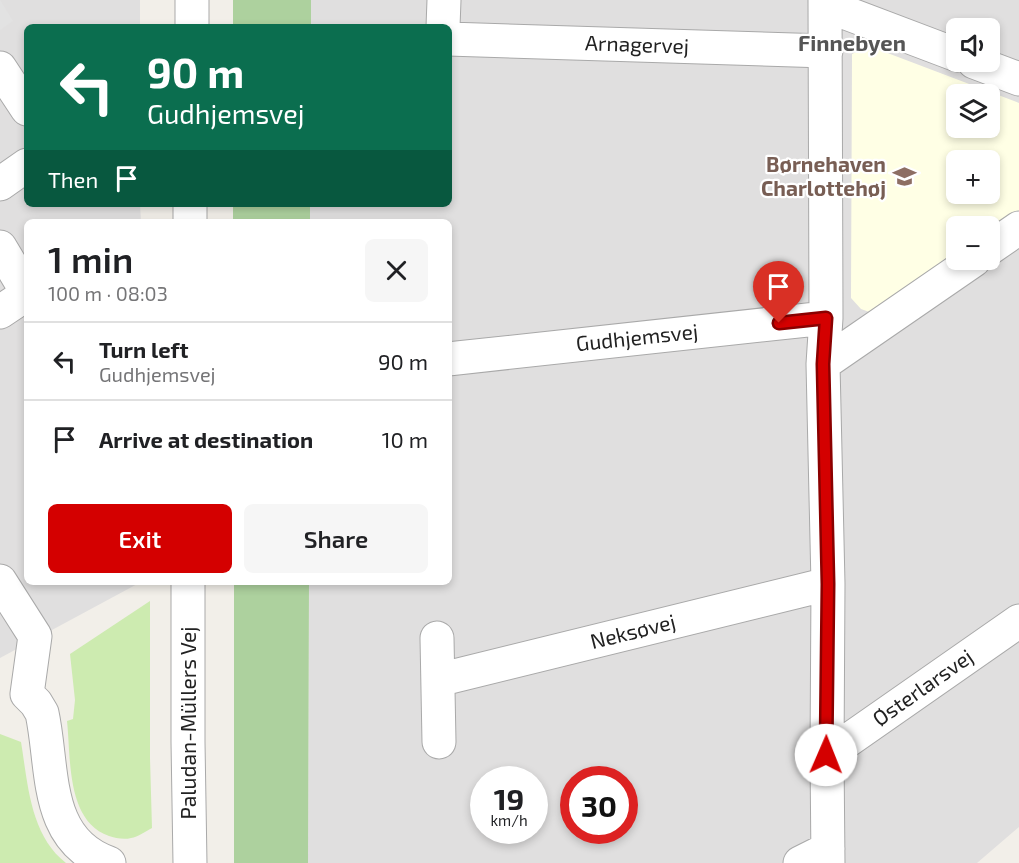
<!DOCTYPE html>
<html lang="en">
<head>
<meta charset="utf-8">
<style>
  :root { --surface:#fff; --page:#f6f6f6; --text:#202124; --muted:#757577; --line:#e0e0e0; --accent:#d40000 }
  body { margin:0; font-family:"Exo 2",sans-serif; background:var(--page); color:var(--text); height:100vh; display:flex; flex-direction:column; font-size:22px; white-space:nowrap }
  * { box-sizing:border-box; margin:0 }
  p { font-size:20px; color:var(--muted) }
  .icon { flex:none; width:33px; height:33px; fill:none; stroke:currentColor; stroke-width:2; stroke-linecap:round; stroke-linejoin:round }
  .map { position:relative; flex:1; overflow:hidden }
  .side { position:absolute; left:24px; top:219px; width:428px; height:366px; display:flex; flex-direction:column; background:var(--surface); border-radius:9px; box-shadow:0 3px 9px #0003 }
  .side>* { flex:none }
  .banner { position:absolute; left:24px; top:24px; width:428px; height:183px; border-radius:9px; box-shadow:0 3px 9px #0003; background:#0b6e4f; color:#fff; overflow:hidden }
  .tools { position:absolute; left:946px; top:18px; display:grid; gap:12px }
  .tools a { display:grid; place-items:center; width:54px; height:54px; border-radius:9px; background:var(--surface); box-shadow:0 3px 9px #0003; font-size:30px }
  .speed { position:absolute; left:470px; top:766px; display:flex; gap:12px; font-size:30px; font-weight:700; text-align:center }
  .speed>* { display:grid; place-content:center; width:78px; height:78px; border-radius:50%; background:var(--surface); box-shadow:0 3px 9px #0003; line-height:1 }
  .speed small { font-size:15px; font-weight:400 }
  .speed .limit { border:9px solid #d22; background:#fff; color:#111 }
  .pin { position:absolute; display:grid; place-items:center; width:51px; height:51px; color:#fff; margin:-62px -26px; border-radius:50% 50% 50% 0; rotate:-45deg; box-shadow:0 0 6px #0007 }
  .pin .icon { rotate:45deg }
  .me { position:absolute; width:66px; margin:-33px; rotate:1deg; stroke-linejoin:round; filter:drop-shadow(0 0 4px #0008) }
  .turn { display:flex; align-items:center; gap:21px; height:126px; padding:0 24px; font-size:27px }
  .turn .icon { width:78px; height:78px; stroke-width:2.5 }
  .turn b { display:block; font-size:42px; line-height:51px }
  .then { display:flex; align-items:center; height:57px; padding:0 24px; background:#0003; gap:12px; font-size:22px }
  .round { display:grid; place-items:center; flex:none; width:63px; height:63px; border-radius:9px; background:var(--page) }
  .overview { display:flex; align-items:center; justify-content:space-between; height:102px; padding:0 24px }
  h1 { font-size:36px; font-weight:600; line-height:45px }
  .button { display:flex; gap:12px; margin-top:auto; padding:12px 24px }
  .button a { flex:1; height:69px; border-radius:9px; background:var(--accent); color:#fff; font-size:24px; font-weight:600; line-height:69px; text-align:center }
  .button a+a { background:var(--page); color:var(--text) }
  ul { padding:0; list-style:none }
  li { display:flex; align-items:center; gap:18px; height:78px; padding:0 24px; border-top:2px solid var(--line) }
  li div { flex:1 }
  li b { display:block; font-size:22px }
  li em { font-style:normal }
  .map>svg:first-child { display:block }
  .residential { fill:#e0dfdf; fill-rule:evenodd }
  .education { fill:#ffffe5; fill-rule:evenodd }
  .grass { fill:#cdebb0 }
  .forest { fill:#add19e }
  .parking { fill:#e2e2e2 }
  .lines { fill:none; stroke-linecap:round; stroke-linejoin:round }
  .minor-casing { stroke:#a9a9a9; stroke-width:35 }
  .minor { stroke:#fff; stroke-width:33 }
  .route-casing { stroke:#8a0000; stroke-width:15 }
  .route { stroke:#d40000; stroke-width:10 }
  .labels { text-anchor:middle; stroke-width:4.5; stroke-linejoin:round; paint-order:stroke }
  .street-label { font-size:21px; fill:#222; stroke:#fff }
  .education-label { font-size:21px; font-weight:bold; fill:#785e54; stroke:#fff; text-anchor:end }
  .neighbourhood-label { font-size:22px; font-weight:bold; fill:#555; stroke:#fff }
</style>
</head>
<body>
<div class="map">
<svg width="1019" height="863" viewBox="0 0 1019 863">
  <rect width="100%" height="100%" fill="#f2efe9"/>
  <path class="residential" d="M0 0H140V27H27V204H140L141 222H27V582H141L0 658Z
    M311 0H1019V827L977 863H308L309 582H448V222H310V204H448V27H311ZM957 28H990V62H957ZM957 94H990V128H957ZM957 160H990V194H957ZM957 226H990V260H957ZM483 780H534V831H483ZM573 780H624V831H573Z"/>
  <path class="education" d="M869 46 1019 103V213L990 233V226H957V256L872 313 861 309 851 298 852 54ZM957 94H990V128H957ZM957 160H990V194H957Z"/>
  <path class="grass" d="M150 601V758L152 828C146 831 138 837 131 838 124 840 115 838 109 836 66 821 71 758 67 721L73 719 75 700 70 654Z
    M0 734 21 742C28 784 30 835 66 863H0Z"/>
  <path class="forest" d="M233 0H311V27H233Z
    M233 204H310V222H233Z
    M234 582H309L308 863H234Z"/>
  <path class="parking" d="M0 0 13 21 0 30Z"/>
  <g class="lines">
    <defs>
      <path id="minor" d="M825 0 826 318 823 364 828 584 827 755 828 863
        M825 5 957 55
        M192 27V0
        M443 27 444 0
        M448 39 826 51
        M974 62 1019 79
        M0 68 27 109
        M0 184 27 165
        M190 222V204
        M0 247 27 292
        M990 248 1019 228
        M0 312 27 294
        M448 359 826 318
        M823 364 974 260
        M0 581 35 636 27 694 36 703 42 713C54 768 43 840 109 863
        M188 582V742L190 863
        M437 638 439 742
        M438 680 828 584
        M827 755 1019 621
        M800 863 828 849"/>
    </defs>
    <use href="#minor" class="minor-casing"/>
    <use href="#minor" class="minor"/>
  </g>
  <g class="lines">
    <defs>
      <path id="route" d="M779 323 826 318 823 364 828 584 826 755"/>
    </defs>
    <use href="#route" class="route-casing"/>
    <use href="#route" class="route"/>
  </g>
  <defs>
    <symbol id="school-bare" viewBox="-9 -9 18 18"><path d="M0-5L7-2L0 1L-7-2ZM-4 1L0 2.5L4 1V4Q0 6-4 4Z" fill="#8d6e63" stroke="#fff" stroke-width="2.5" paint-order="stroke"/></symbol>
  </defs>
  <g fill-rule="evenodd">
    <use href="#school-bare" x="888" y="160" width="33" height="33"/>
  </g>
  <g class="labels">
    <g class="street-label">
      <text transform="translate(637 45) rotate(2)" y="7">Arnagervej</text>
      <text transform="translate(637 338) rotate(-6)" y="7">Gudhjemsvej</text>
      <text transform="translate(633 632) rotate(-14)" y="7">Neksøvej</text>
      <text transform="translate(923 688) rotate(-35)" y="7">Østerlarsvej</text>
      <text transform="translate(189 723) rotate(-90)" y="7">Paludan-Müllers Vej</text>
    </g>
    <g class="education-label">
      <text x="886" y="172">Børnehaven<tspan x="886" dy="24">Charlottehøj</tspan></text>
    </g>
    <g class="neighbourhood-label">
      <text x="852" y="51">Finnebyen</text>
    </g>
  </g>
</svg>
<div class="tools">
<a><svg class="icon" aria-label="sound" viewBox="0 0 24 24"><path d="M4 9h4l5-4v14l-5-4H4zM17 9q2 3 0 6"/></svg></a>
<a><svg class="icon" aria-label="layers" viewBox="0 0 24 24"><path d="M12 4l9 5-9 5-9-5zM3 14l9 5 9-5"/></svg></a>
<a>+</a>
<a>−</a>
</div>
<div class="speed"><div>19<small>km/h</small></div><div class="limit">30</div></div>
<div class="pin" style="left:779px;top:323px;background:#d93025"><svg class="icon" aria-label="arrive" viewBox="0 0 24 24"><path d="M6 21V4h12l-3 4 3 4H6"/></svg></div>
<svg class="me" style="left:826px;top:755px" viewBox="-20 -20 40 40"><circle r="19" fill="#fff"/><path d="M0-13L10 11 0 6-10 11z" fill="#d40000"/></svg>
<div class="banner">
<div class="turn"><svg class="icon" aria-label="left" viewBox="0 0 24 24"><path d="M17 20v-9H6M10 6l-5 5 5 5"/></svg><div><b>90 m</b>Gudhjemsvej</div></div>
<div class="then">Then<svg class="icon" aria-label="arrive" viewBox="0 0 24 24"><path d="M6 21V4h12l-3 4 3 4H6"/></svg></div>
</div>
<section class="side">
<div class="overview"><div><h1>1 min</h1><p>100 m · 08:03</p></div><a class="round"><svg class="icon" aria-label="close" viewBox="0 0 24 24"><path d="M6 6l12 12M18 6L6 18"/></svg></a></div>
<ul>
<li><svg class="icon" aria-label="left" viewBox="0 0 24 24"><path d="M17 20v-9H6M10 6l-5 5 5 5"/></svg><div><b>Turn left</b><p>Gudhjemsvej</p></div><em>90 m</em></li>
<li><svg class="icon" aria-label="arrive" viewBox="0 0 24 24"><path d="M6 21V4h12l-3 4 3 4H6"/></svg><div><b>Arrive at destination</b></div><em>10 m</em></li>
</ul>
<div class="button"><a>Exit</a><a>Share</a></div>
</section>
</div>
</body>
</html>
